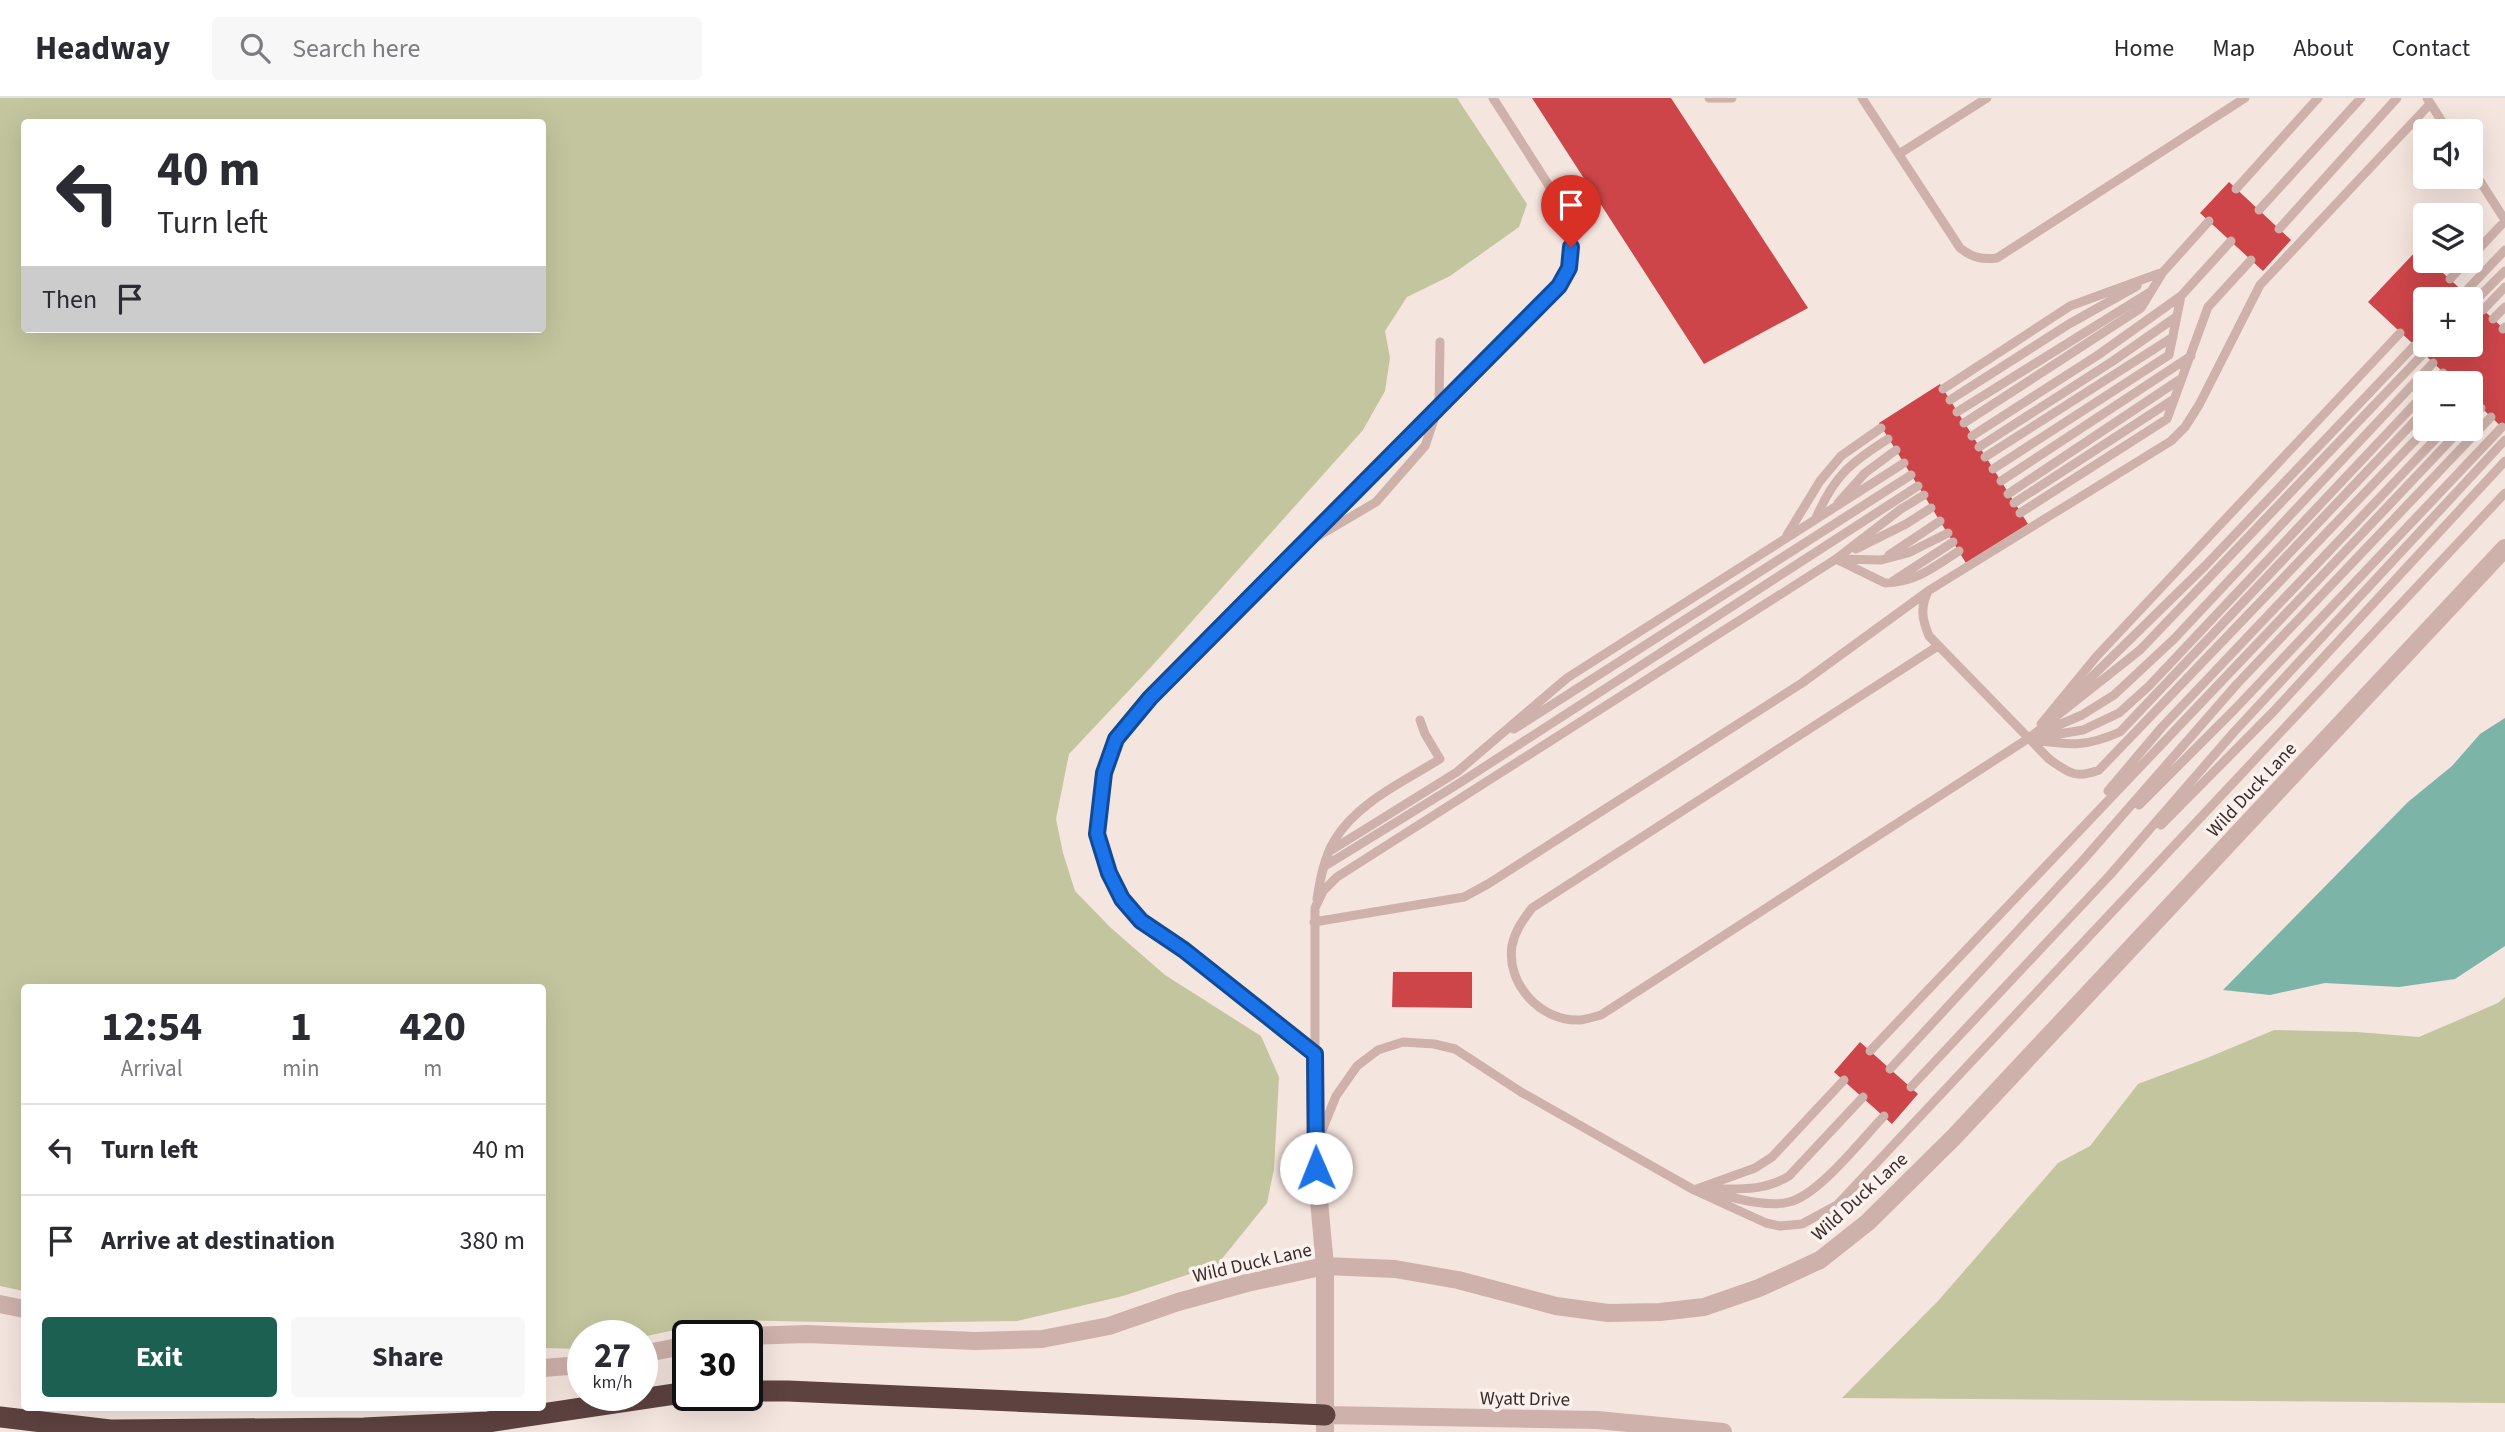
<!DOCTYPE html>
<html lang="en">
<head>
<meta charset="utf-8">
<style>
  :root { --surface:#fff; --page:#f7f7f7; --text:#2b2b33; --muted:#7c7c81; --line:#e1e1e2; --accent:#1c6052 }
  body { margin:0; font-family:"Source Sans 3",sans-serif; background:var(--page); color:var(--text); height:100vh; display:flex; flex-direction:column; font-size:26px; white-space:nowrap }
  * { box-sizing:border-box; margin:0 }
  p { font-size:23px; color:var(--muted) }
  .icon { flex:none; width:38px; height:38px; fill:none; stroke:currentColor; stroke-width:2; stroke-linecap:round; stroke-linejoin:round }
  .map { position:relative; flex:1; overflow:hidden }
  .side { position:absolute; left:21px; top:886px; width:525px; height:427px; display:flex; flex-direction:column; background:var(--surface); border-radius:7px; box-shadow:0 7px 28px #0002 }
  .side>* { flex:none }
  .banner { position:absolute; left:21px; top:21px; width:525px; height:214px; border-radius:7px; box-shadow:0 7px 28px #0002; background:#fff; color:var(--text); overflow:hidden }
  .controls { position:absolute; left:2413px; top:21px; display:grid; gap:14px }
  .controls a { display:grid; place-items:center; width:70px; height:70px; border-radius:7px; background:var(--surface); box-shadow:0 7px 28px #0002; font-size:35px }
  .speed { position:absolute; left:567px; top:1222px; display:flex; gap:14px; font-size:35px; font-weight:700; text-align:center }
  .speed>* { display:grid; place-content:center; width:91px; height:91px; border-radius:50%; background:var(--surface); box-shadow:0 7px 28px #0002; line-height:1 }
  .speed small { font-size:18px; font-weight:400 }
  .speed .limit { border:4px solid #111; border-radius:10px; background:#fff; color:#111 }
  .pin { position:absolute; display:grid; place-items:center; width:60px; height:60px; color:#fff; margin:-72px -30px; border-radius:50% 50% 50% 0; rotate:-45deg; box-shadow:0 0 7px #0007 }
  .pin .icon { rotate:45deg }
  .me { position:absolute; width:77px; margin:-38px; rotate:359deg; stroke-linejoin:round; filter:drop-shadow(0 0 5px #0008) }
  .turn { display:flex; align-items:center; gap:24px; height:147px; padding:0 21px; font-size:32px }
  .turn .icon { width:91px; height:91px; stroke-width:2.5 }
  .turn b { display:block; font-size:49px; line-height:60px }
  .then { display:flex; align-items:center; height:66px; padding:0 21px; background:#0003; gap:14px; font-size:26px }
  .eta { display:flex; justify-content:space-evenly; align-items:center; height:119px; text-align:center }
  .eta b { font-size:42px; font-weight:700; line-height:49px }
  .primary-button { display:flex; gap:14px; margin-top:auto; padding:14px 21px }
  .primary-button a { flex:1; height:80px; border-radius:7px; background:var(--accent); color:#fff; font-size:28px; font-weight:700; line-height:80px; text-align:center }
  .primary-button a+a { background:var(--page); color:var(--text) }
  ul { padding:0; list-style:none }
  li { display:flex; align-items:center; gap:21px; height:91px; padding:0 21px; border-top:2px solid var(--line) }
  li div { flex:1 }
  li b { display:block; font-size:26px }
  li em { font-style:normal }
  header { display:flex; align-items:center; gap:42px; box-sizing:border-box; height:98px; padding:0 35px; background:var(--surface); border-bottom:2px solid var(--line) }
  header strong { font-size:33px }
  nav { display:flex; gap:38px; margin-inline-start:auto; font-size:24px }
  .search { width:490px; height:63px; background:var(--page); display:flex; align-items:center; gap:18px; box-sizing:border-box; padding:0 24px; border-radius:7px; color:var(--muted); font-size:26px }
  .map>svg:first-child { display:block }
  .green { fill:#c3c59e; fill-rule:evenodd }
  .water { fill:#7cb4a7 }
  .building { fill:#cd4549; fill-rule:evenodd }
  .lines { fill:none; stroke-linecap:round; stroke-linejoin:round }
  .service { stroke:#ceb1aa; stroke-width:9 }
  .minor { stroke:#ceb1aa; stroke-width:18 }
  .motorway { stroke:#5d4240; stroke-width:21 }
  .route-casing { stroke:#114b97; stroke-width:18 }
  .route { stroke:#1a73e8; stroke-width:12 }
  .labels { text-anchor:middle; stroke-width:7; stroke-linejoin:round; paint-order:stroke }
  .street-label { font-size:19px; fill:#3b2b2a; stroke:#fbf1ed }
</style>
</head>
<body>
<header>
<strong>Headway</strong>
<div class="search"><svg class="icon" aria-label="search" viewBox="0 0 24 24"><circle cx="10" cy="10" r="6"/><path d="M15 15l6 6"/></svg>Search here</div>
<nav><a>Home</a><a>Map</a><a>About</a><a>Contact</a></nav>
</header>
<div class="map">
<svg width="2505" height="1334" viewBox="0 0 2505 1334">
  <rect width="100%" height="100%" fill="#f5e5df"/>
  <path class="green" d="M0 0H1457L1527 106 1519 129 1450 178 1407 199 1385 233 1390 260 1385 293 1363 332 1152 568 1069 656 1056 721 1063 755 1075 793 1111 830 1165 877 1261 938 1279 979 1274 1071 1267 1105 1217 1167 1123 1198 1017 1223 874 1225 722 1222 642 1239 583 1237V1251L543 1250 542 889H24V1193L0 1188ZM24 24H542V231H24Z
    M2505 899V1305L1842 1300 1938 1203 2058 1065 2090 1048 2138 986 2207 960 2274 932 2357 934 2419 939 2498 905Z"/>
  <path class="water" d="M2505 620V848L2455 881 2399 889 2325 885 2270 897 2223 892 2408 704 2452 668 2480 636Z"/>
  <path class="building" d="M1532 0H1671L1808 210 1704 266Z
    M2229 84 2291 142 2263 173 2200 115Z
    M2418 151 2426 159V163H2430L2505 232V332L2471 300V285H2455L2368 204ZM2426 201H2471V247H2426Z
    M1940 286 2028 426 1966 465 1879 325Z
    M1393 874H1472V910L1392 909Z
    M1860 944 1918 996 1892 1026 1834 974Z"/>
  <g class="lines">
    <path class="service" d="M1709 0H1732
      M1862 0 1960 150C1972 159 1981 162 1997 160L2245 0
      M2427 0 2448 33
      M1899 56 1987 0
      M2471 69 2505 122
      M2236 91 2318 0
      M2259 112 2361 0
      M2279 131 2397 0
      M2471 159 2505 123
      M2450 181 2467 163
      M2464 195 2505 152
      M2474 204 2505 173
      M2483 212 2505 189
      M2493 221 2505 209
      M2503 231 2505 229
      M2433 285 2443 275
      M2451 285 2452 283
      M1943 291 2070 208 2163 174
      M1950 302 2069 226 2137 188
      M2471 303 2472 301
      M1957 314 2150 194
      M2471 321 2481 310
      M1964 325 2141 210 2163 174 2209 123
      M2426 331 2099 672C2075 681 2069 675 2049 661L1929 538C1922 521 1920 510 1928 493L2171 343 2185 329 2199 307 2260 187 2430 6
      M1972 338 2098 257 2181 198 2231 143
      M1979 349 2113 263 2176 219
      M1985 359 2173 239
      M1993 371 2169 257 2181 198
      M2001 383 2191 258
      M2008 396 2182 280
      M1838 405 1865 375 1896 352
      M2014 405 2174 301
      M2020 415 2167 321 2208 209 2251 162
      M1816 420C1834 378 1850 365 1888 341
      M1787 437 1820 383 1841 358 1881 330
      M1310 443 1376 404 1425 348 1439 307 1440 244
      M1856 451 1906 426 1931 410
      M1889 457 1940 423
      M1836 461 1885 485C1917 484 1932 470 1959 453
      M1841 461 1881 462 1908 455 1948 435
      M1893 483 1953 444
      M1938 548 1532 810C1523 822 1515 832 1512 848 1506 886 1541 924 1580 922 1587 921 1594 919 1601 917L2029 640 2140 552 2423 256
      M2063 607 2205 468 2414 248
      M2041 626 2096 559 2400 235
      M1514 631 1911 377
      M2040 635 2082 617 2114 597 2174 541 2433 265
      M2041 639 2083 632 2119 615 2149 588 2426 294
      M2037 642C2072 648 2088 648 2120 634L2426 311
      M2108 693 2162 629 2445 331
      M2139 707 2235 611 2502 329
      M2161 727 2273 614 2505 363
      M1330 753 1457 674 1567 580 1904 365
      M1325 768 1458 686 1918 388
      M1317 801C1320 782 1324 760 1334 743 1356 705 1403 684 1440 661L1425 636 1420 622
      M1314 824 1464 799 1488 786 1802 585 1927 494
      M1870 953C2066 744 2265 539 2461 331
      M1315 956 1184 851 1141 823 1122 801 1109 775 1097 736 1104 675 1116 641 1150 600 1560 188 1568 170 1571 149 1569 125 1553 94 1493 0
      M1315 956V810L1323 793 1337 779 1836 461 1901 411 1924 397
      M1890 971 2085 760 2237 586 2491 319
      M1911 989 2110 777 2234 634 2505 342
      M1321 1035 1336 998 1357 968 1378 952 1403 944 1434 946 1455 951 1521 994 1694 1092 1766 1125 1780 1128 1802 1126 1837 1107 2505 395
      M1713 1091C1740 1091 1765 1093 1789 1078L1863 999
      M1694 1092 1755 1070 1772 1059 1844 982
      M1709 1094C1733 1099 1765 1110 1789 1104 1819 1097 1862 1041 1884 1018"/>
    <path class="minor" d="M1315 956 1316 1070 1325 1168V1334
      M0 1206 24 1211
      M747 1238 807 1236 975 1243 1042 1241 1109 1228 1178 1204 1247 1185 1325 1168 1395 1171 1458 1182 1556 1208 1608 1215 1660 1214 1704 1209 1759 1190 1820 1162 1868 1124 1955 1038 2505 450
      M642 1256 688 1247
      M542 1270 583 1267
      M1325 1317 1597 1322 1723 1334"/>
    <path class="motorway" d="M747 1293H788L1325 1317
      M0 1319 127 1334
      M113 1332 364 1330 488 1324 688 1294"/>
  </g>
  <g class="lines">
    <defs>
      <path id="route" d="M1316 1070 1315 956 1184 852 1141 823 1122 801 1109 775 1097 736 1104 675 1116 641 1150 600 1559 188 1569 170 1571 149"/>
    </defs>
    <use href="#route" class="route-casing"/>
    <use href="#route" class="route"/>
  </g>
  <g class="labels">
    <g class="street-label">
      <text transform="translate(2251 691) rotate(-47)" y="7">Wild Duck Lane</text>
      <text transform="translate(1859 1098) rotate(-42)" y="7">Wild Duck Lane</text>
      <text transform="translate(1252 1164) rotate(-13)" y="7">Wild Duck Lane</text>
      <text transform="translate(1525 1300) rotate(1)" y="7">Wyatt Drive</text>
    </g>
  </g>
</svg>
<div class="controls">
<a><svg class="icon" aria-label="sound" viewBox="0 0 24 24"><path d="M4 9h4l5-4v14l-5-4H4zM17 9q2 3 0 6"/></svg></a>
<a><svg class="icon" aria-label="layers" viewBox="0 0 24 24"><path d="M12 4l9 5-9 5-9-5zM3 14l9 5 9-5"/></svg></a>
<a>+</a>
<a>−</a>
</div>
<div class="speed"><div>27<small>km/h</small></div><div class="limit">30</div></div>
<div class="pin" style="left:1571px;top:149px;background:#d93025"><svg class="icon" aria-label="arrive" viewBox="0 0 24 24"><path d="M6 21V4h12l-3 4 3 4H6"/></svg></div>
<svg class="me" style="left:1316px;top:1070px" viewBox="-20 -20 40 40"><circle r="19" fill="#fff"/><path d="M0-13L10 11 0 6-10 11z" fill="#1a73e8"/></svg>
<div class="banner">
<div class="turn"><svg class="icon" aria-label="left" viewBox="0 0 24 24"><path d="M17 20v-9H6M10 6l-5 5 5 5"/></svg><div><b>40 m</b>Turn left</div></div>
<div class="then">Then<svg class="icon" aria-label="arrive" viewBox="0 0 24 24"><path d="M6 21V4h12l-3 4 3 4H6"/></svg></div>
</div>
<section class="side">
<div class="eta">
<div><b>12:54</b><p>Arrival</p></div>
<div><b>1</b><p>min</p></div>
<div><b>420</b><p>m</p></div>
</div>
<ul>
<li><svg class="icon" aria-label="left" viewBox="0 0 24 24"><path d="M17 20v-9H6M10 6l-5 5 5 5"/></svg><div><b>Turn left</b></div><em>40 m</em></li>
<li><svg class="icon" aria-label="arrive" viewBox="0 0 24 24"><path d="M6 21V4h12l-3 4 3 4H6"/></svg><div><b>Arrive at destination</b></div><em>380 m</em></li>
</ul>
<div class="primary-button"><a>Exit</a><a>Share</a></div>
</section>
</div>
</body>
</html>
